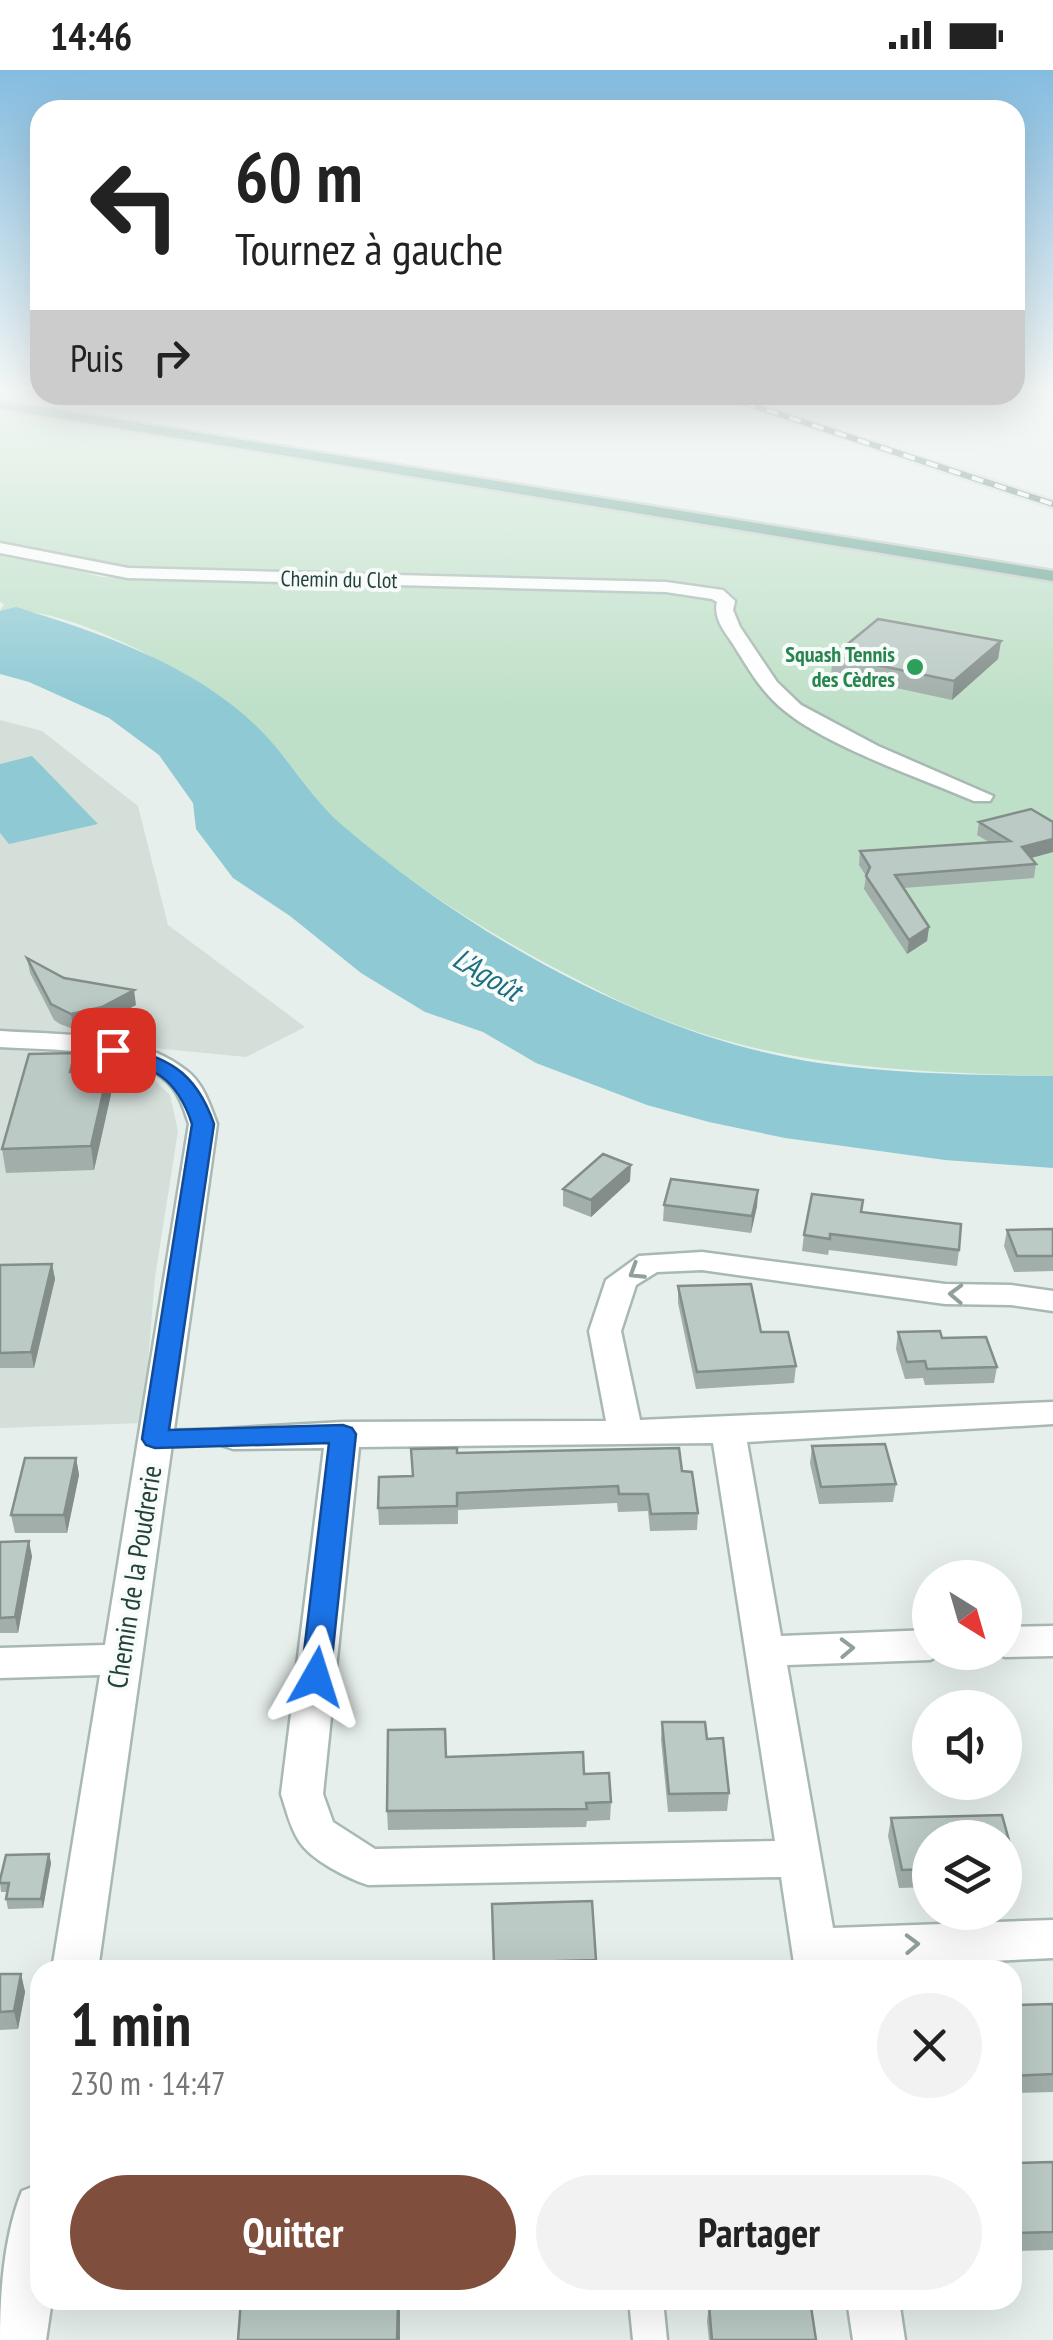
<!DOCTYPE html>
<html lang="fr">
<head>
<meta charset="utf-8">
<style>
  :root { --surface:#fff; --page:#f2f2f2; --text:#222; --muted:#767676; --accent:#804e3d }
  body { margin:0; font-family:"PT Sans Narrow",sans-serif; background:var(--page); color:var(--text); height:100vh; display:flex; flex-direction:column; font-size:38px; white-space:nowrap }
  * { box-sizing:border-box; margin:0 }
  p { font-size:32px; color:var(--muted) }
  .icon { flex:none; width:55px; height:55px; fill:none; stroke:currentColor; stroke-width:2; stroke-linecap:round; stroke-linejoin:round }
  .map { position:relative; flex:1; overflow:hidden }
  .panel { position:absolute; left:30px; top:1890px; width:992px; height:350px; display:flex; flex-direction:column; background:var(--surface); border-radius:30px; box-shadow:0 10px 40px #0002 }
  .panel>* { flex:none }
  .guide { position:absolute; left:30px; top:30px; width:995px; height:305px; border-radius:30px; box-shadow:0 10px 40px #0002; background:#fff; color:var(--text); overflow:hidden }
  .needle { width:65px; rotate:143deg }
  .fabs { position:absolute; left:912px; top:1490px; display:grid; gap:20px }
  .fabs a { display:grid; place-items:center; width:110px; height:110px; border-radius:50%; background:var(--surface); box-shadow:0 10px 40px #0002; font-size:50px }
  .pin { position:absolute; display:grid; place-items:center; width:85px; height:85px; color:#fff; margin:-42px; border-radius:20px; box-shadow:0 5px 15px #0006 }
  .me { position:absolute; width:110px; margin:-55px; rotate:6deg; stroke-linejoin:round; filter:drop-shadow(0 0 8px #0008) }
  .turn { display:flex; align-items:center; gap:35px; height:210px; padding:0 40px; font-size:45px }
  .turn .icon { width:130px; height:130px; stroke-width:2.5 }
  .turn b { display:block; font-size:70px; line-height:85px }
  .then { display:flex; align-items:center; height:95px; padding:0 40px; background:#0003; gap:20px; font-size:38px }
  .round { display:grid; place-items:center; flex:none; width:105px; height:105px; border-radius:52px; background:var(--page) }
  .summary { display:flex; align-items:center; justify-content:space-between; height:170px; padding:0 40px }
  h1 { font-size:60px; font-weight:700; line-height:75px }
  .cta { display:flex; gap:20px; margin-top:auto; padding:20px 40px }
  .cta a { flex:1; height:115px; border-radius:60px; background:var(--accent); color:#fff; font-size:40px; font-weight:700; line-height:115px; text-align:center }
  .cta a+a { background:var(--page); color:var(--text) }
  .status { display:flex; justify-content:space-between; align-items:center; height:70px; padding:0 50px; background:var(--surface); direction:ltr }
  .status svg { height:28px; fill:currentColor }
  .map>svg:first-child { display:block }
  .built { fill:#d4dfda }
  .green { fill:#bfe0c8 }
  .water { fill:#8ec9d4 }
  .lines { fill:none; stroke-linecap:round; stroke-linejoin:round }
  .service-casing { stroke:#a8b8b2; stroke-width:5 }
  .minor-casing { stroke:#a8b8b2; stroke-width:5 }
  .primary-casing { stroke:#c2cac8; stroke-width:5 }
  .service { fill:#fff; fill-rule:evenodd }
  .minor { fill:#fff; fill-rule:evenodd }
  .primary { fill:#6aa596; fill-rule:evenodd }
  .rail-casing { stroke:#5f7d75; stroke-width:6 }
  .rail { stroke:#f7fbf9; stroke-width:4; stroke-dasharray:12; stroke-linecap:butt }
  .wall { fill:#a1aea9 }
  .shaded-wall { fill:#838d89 }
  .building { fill:#bbcac4; stroke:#838d89; stroke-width:2.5 }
  .oneway { stroke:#92a09c }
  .route { fill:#1a73e8; stroke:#114b97; stroke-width:2.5 }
  .leisure-dot { fill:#2e9e5b; stroke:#f7fbf9; stroke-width:4 }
  .labels { text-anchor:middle; stroke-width:8; stroke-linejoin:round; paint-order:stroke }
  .far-street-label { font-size:22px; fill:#24423a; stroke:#f7fbf9 }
  .far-leisure-label { font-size:22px; font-weight:bold; fill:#27864d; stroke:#f7fbf9; text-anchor:end }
  .street-label { font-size:28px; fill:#24423a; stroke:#f7fbf9 }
  .water-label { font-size:30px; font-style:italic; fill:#1c6f80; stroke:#f7fbf9 }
</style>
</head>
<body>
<div class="status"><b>14:46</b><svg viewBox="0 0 49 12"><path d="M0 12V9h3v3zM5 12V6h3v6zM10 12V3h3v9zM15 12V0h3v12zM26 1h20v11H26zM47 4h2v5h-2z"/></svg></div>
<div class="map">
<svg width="1053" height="2270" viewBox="0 0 1053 2270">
  <rect width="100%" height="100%" fill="#e6efeb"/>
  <path class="built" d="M705 325H737L1053 428V440Z
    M0 650 42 661 138 736 168 855 305 957 246 987 0 963Z
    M0 977 99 988 141 998 170 1025 178 1061 155 1207 143 1353 0 1358Z"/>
  <path class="green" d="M0 341 1053 512V1006C897 1002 752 997 609 926 514 879 421 824 341 755 312 729 294 696 268 668 219 616 70 532 0 541L4 534 0 532V481L102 507 646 520 136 499 71 490 0 471Z"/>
  <path class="water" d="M16 537C106 565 203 597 269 669 294 697 313 730 342 755 470 865 650 968 819 993 896 1004 975 1005 1053 1006V1098L945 1090 785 1068 709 1052 647 1035 536 993 483 962 425 942 361 903 290 846 233 808 196 759 193 733 159 685 109 648 29 612 0 604V541Z
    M32 686 98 754 9 774 0 763V694Z"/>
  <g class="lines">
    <defs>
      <path id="service" d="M233 1359 241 1361 245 1367 241 1373 155 1377 147 1375 143 1369 147 1363 155 1361Z
        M629 2230H663L667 2270H633Z"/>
      <path id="minor" d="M0 473 128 498 666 512 723 520 735 531 733 540 740 557 777 612 801 635 878 676 993 726 990 731H974C920 708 829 677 785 641 762 623 748 598 733 574 725 562 713 548 717 532L712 529 666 522 128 508 0 483Z
        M0 961C59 965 138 961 187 1001 203 1013 210 1035 217 1054L98 1900H52L100 1605 0 1608V1578L105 1575 189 1054C185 1042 181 1028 173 1018 141 977 47 980 0 977Z
        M702 1182 945 1214 1011 1215 1053 1221V1241L1011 1235 945 1234 702 1200 657 1202 636 1215 621 1261 640 1350 1053 1332V1354L747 1372 781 1566 930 1560V1582H945L930 1590 787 1595 833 1858 1053 1850V1888L795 1900 781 1807 368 1815C347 1808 311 1790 299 1771 290 1757 286 1739 281 1724L324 1378 233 1379 221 1375 216 1367 221 1359 343 1352 606 1351 589 1261 606 1210 639 1186ZM713 1373 775 1771 375 1779 333 1752 323 1724 359 1377Z
        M1053 1556V1586L1005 1587 992 1582H1005V1557Z
        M40 2114V2230H52L46 2270H0C0 2222 4 2165 22 2121Z
        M847 2230H899L905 2270H853Z"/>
      <path id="primary" d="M0 331 1053 501V511L0 339Z"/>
    </defs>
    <use href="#service" class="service-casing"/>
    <use href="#minor" class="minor-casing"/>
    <use href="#primary" class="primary-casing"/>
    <use href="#service" class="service"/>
    <use href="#minor" class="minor"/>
    <use href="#primary" class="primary"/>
    <defs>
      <path id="rail" d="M721 325 1053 434"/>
    </defs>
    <use href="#rail" class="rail-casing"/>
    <use href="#rail" class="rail"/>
  </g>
  <path class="wall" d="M1001 571 998 589 952 630 831 604 833 586Z
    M979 752H1053V782L1031 788 1036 794 1034 808 904 818 929 857 927 871 907 884 864 819 866 806 859 795 860 781 989 772 977 765Z
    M27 888 64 908 136 935 104 952 73 959 60 954 54 950 30 903Z
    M78 1002 111 1024 94 1100 6 1103 2 1079Z
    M630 1111 591 1147 563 1136V1119Z
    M758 1120 757 1136 751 1163 663 1151 664 1135Z
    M861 1142 959 1180 957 1196 829 1180 828 1185 802 1181 804 1165Z
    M1053 1159V1201L1014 1202 1004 1176 1007 1160Z
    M52 1194 55 1209 34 1298H0V1195Z
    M678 1216 761 1262 796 1296 794 1313 696 1319 678 1233Z
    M898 1262 942 1268 997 1297 994 1313 925 1315 923 1308 905 1309 896 1279Z
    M812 1376 896 1414 893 1432 819 1434 810 1393Z
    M457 1383 682 1401 698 1443 697 1460 650 1461 648 1441 618 1442 617 1433 458 1440V1454L379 1455 378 1438 413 1406Z
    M76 1388 79 1405 67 1463H15L11 1445Z
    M0 1472 32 1486 18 1563H0Z
    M662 1652 707 1669 729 1723 727 1741 668 1742 661 1670Z
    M446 1687 584 1704 611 1732 610 1750 587 1751 586 1757 388 1760 387 1741Z
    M1002 1745 1016 1796 1012 1815H1005V1768H930V1817L899 1818 888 1766 891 1748Z
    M49 1784 51 1793 43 1838 8 1839 6 1829 8 1822H1L0 1813Z
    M492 1834 596 1890V1900H494Z
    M0 1904H21L25 1922 18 1959 0 1960Z
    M1053 1934V2022L1012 2023V1935Z
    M1053 2092V2180L1012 2181V2093Z
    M728 2230H810L816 2270H709L707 2251 709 2235 729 2234Z"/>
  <path class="shaded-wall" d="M1001 571 998 589 952 630 954 611Z
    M1053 769V782L1020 791 1022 777Z
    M929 857 927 871 907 884 909 870Z
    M134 920 136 935 104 952 73 959 71 944Z
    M75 983 78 1006 70 1002Z
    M108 1001 111 1024 94 1100 91 1076Z
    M631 1095 630 1111 591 1147V1130Z
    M758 1120 757 1136 751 1163 752 1146Z
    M52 1194 55 1209 34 1298 31 1282Z
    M76 1388 79 1405 67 1463 64 1445Z
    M29 1471 32 1486 18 1563 15 1547Z
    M49 1784 51 1793 43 1838 41 1829Z
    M21 1904 25 1922 18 1959 14 1941Z
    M398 2230H400V2270H397Z"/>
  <path class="building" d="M878 549 1001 571 954 611 833 586Z
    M1031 739 1053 752V769L1022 777 1036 794 895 805 929 857 909 870 866 806 870 797 860 781 1010 771 979 752Z
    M27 888 64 908 134 920 102 937 71 944 51 934Z
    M75 983 70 1002 108 1001 91 1076 2 1079 29 984Z
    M603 1084 631 1095 591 1130 563 1119Z
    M671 1109 758 1120 752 1146 664 1135Z
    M812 1124 863 1130 861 1142 961 1154 959 1180 830 1164V1169L804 1165Z
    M1053 1159V1186H1017L1007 1160Z
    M52 1194 31 1282 0 1283V1195Z
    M751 1214 761 1262H788L796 1296 697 1302 678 1216Z
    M940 1261 942 1268 986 1267 997 1297 927 1299 925 1291 907 1292 898 1262Z
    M885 1374 896 1414 821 1417 812 1376Z
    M457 1378V1383L679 1378 682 1401 692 1402 698 1443 651 1444 648 1424H619L618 1416 457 1423V1436L378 1438 379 1407 413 1406 411 1379Z
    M25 1388H76L64 1445H11Z
    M29 1471 15 1547 0 1548V1472Z
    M662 1652H705L707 1669 723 1668 729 1723 669 1724Z
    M445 1659 446 1687 583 1682 584 1704 609 1703 611 1732 586 1733 587 1739 387 1741 388 1660Z
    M1002 1745 1016 1796 1005 1797V1768H930V1799L902 1800 891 1748Z
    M49 1784 41 1829H6L9 1813H0V1810L6 1785Z
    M592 1831 596 1890 494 1893 492 1834Z
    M0 1904H21L14 1941 0 1942Z
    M1053 1934V2004L1012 2006V1935Z
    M1053 2092V2162L1012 2163V2093Z
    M241 2230H398L397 2270H238Z
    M732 2230H810L816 2270H712L709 2235 733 2234Z"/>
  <defs><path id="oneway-chevron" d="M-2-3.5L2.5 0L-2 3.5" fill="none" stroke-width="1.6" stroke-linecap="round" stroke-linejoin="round" transform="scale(2.5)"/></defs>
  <g class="oneway">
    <use href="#oneway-chevron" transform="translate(636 1202) rotate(148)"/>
    <use href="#oneway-chevron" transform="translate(956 1224) rotate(-178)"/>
    <use href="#oneway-chevron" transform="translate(847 1578) rotate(-2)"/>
    <use href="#oneway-chevron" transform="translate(912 1874) rotate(-2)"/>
  </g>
  <linearGradient id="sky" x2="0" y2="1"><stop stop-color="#84bce0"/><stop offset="0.5" stop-color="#f4f8f6"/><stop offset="1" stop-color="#f4f8f6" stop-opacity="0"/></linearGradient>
  <rect width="1053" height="636" fill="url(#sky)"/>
  <path class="route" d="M113 974C167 988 195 999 214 1054L169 1360 343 1355 352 1358 356 1364 330 1607 326 1615 316 1619 305 1615 301 1607 329 1373 155 1378 146 1375 142 1369 192 1054C176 1005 153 998 106 985L103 980Z"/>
  <circle class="leisure-dot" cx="915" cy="597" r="10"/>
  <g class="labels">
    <g class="far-street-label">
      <text transform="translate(339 509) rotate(1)" y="8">Chemin du Clot</text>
    </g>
    <g class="far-leisure-label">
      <text x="895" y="592">Squash Tennis<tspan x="895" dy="25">des Cèdres</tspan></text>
    </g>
    <g class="street-label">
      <text transform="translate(134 1507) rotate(-81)" y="10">Chemin de la Poudrerie</text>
    </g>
    <g class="water-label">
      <text transform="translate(487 905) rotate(31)" y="10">L'Agoût</text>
    </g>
  </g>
</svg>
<div class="fabs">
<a><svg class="needle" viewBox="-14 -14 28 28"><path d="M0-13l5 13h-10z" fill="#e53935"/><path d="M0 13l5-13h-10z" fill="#767676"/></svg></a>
<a><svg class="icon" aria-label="sound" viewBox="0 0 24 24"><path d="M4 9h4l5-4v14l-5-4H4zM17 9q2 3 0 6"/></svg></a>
<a><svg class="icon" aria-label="layers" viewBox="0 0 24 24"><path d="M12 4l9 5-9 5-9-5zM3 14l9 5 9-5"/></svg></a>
</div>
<div class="pin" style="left:113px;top:980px;background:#d93025"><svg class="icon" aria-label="arrive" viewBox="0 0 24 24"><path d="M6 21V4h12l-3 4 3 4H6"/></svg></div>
<svg class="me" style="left:316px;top:1607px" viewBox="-20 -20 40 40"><path d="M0-17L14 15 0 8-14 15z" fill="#1a73e8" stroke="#fff" stroke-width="4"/></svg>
<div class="guide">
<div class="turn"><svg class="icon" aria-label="left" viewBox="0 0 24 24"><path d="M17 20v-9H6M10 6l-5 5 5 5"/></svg><div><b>60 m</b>Tournez à gauche</div></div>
<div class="then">Puis<svg class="icon" aria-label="right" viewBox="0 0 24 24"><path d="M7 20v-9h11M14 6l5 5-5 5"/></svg></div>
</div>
<section class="panel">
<div class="summary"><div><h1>1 min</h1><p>230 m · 14:47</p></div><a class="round"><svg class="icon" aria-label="close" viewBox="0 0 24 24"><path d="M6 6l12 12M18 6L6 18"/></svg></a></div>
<div class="cta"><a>Quitter</a><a>Partager</a></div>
</section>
</div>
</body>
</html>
